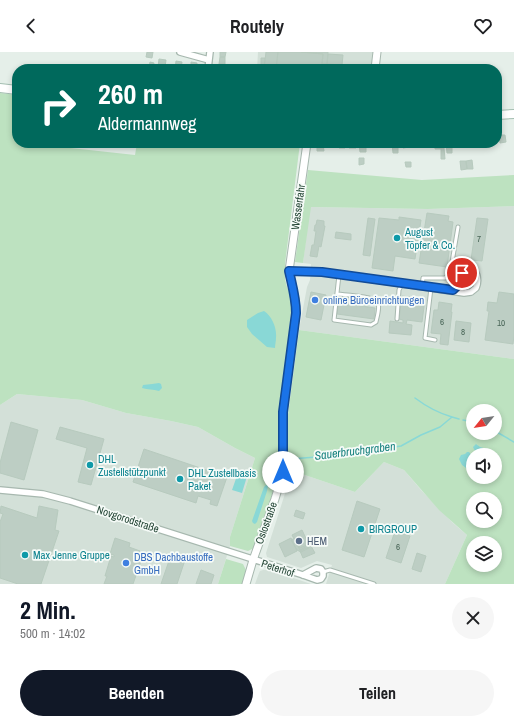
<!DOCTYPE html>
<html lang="de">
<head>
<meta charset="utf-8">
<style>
  :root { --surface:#fff; --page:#f6f6f6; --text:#202124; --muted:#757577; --accent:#111827 }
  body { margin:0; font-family:"Archivo Narrow",sans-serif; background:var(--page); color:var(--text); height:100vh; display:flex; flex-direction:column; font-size:15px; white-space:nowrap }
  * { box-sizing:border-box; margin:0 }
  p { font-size:13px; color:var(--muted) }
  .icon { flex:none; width:22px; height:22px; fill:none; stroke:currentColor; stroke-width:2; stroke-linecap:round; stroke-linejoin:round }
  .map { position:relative; height:532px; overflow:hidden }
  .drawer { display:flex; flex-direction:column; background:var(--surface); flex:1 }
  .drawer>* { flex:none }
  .hud { position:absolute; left:12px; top:12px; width:490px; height:84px; border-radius:16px; box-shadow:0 2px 6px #0003; background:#00695c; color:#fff; overflow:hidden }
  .needle { width:26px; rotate:240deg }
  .fabs { position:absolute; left:466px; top:352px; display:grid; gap:8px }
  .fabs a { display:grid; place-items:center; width:36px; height:36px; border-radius:50%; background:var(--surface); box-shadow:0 2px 6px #0003; font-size:20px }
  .pin { position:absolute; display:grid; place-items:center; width:34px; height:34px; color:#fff; margin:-17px; border:2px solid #fff; border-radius:50%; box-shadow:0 1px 4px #0007 }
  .me { position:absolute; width:44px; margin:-22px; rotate:0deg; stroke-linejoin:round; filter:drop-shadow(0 0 3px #0008) }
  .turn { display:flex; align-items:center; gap:14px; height:84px; padding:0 20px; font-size:18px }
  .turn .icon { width:52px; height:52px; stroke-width:2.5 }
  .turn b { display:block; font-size:28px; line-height:34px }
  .round { display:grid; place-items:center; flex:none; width:42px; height:42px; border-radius:21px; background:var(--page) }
  .head { display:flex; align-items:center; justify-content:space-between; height:68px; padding:0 20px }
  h1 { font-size:24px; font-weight:700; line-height:30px; color:var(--accent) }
  .button { display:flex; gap:8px; margin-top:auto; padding:8px 20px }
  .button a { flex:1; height:46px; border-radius:24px; background:var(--accent); color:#fff; font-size:16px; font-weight:700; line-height:46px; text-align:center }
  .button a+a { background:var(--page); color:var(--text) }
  header { display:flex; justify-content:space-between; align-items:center; height:52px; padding:0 20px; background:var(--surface); font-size:18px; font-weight:700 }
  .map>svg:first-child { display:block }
  .built { fill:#d3e0d8 }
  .green { fill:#bde2c0; fill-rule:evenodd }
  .water { fill:#89d8d6 }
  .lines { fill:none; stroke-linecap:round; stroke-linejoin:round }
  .stream { stroke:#89d8d6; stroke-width:1.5 }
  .building { fill:#bdcec4; stroke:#b7cabe }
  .service-casing { stroke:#a7b8af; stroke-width:5 }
  .minor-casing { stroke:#a7b8af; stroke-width:8 }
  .tertiary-casing { stroke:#a7b8af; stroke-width:9 }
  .secondary-casing { stroke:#a5bfb2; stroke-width:10 }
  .service { stroke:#fff; stroke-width:3 }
  .minor { stroke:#fff; stroke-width:5.5 }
  .tertiary { stroke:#fff; stroke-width:7 }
  .secondary { stroke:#fff; stroke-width:8 }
  .route-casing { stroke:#114b97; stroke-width:10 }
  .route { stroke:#1a73e8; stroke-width:7 }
  .culture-dot { fill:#0f9aa8; stroke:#f6fbf8; stroke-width:1.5 }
  .shop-dot { fill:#3f7fe0; stroke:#f6fbf8; stroke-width:1.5 }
  .service-dot { fill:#5c6f8a; stroke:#f6fbf8; stroke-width:1.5 }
  .labels { text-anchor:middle; stroke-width:3.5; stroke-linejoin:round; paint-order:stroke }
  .number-label { font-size:9px; fill:#496658 }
  .street-label { font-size:11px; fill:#224434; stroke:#f6fbf8 }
  .culture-label { font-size:11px; fill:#0d838f; stroke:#f6fbf8; text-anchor:start }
  .shop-label { font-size:11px; fill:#366cbe; stroke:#f6fbf8; text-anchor:start }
  .service-label { font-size:11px; fill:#4e5e75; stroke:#f6fbf8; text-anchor:start }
  .water-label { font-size:12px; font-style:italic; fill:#16807e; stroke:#f6fbf8 }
</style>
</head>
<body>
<header><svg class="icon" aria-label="back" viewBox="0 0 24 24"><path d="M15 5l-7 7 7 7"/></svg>Routely<svg class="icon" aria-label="heart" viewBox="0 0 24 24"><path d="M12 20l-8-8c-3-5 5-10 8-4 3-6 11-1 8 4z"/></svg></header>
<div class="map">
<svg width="514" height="532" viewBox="0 0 514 532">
  <rect width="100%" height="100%" fill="#e5efe9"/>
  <path class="built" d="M258 0H373L371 17H257Z
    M514 154V307L299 278 307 235 310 228 311 212 303 211 310 155 428 157Z
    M17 342 82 348 126 361 171 369 198 375 235 396 255 406 230 485V494L218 532H0V353Z
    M384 410 404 418 421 438 453 471 467 483 445 532H326L332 513 317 509 301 516 267 505 266 501 289 429 290 418 355 440Z
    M263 518H270L311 532H255L259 521 260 519Z"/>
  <path class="green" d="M0 41 17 43V91H34V92L135 103 137 91H300L285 212V227L287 235 290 241 292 251 279 373V418L264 471 254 496 248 499 230 494V485L255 406 235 396 198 375 171 369 126 361 82 348 17 342 0 353Z
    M308 118 422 128 514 123V154L428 157 311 155 303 211 295 210Z
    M299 278 514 307V532H445L467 483 439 458 404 418 384 410 355 440 290 418 287 409V370ZM473 359H495V381H473ZM473 403H495V425H473ZM473 447H495V469H473ZM473 491H495V513H473Z
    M226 507 243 512 246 518 242 532H218Z"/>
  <path class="water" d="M264 259C272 264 277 276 276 286 276 289 275 293 275 296L267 295 252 282 247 275V268L258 261Z
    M159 331 161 332 162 336 159 339C153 337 148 338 142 336L143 333 152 332Z
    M476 392C477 393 479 394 480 395 485 397 488 395 492 401L491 403C484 403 476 403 473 395Z
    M467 400H469L473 405V421L462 413 459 407 461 403 465 402Z
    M239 418 248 421 242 441 232 438Z
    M266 433 268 434 267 439 257 470 255 472 253 471 252 469 264 435Z"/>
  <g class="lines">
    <path class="stream" d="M415 346C427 355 438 361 452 365
      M463 368 473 370
      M495 379 514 390
      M290 407 330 404 357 397H380L401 394 421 383 440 375 452 365 459 367"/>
  </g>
  <path class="building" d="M147 0H153L152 6 146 5Z
    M220 0H226L225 5H220Z
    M266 0H278L276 17H264Z
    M278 0H301L323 2 322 12 350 14V17H276Z
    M301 0H328L327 12H322L323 2Z
    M328 2 343 3 342 13 327 12Z
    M220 5H225V12H219Z
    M261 6H265L264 15 261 14Z
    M159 7 166 8 165 15H158Z
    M176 9 182 10 181 17H175Z
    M150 10 154 11 153 17 149 16Z
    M191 10 197 11V17H191Z
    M350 13 366 14V17H350Z
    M499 83H505L506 90 500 91Z
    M338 91H345V96H339Z
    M349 91H356V96H349Z
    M359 91H366V100H360Z
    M392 91H398V101H393Z
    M403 91H410L411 93H409V95L403 96Z
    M446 91H454H452V101H447Z
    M317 92H323L324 99H317Z
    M435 92H441V97H435Z
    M441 96H444L445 107H441Z
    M359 106H364V112L359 113Z
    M472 108 473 117H467L466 109Z
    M460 109H466L467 117 461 118Z
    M405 110H411V115H406Z
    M427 161 449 164 448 169 453 170 447 215 419 211Z
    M399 165 421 168 415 207 395 204 393 219 372 216 379 166 399 168Z
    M368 166 375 167 370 204 363 203Z
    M477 166 488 167 482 209 471 208Z
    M317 168 324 169V174H325L321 195 319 194 317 205 310 204 312 193H314L316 179H314L315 173H316Z
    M336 180 351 182V188L335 186Z
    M311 240 326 243 321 268 306 265Z
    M499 240 514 242V283L513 292 485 288 489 259H487L488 250 497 251Z
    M339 244 350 246 349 252 375 256 374 267 337 262Z
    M402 244 425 247 422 270 407 268 406 272 412 273 411 283 389 281 390 269 403 271V268L399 267Z
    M439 250 452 252 451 260H452L448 293 440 292 441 282 431 281 434 258H438Z
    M456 269 471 271 469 290 454 288Z
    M11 370 38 378 24 428 0 421V411Z
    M60 375 104 387 91 433 78 430 87 396 56 387Z
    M144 397 227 425 217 454 210 452 211 448 198 444 196 451 133 430Z
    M357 449 380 457 364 505 342 498Z
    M1 454 37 466 39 454 58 458 55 478 59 479 41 532H18L0 526V470L3 462 0 461Z
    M296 458 305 461 303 467 294 464Z
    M302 478 309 493 300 498 292 483Z
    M395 479 410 484 401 511 386 506Z
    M115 486 130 491 129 495 140 499 137 507 141 509 133 532H104L107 524H105L111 504 114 505V503L110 502Z
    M291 486 297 499 285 505 279 492Z
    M295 486 300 496 307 493 309 496 301 500 297 498 291 488Z
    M311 494 315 501 303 506 300 499Z
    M417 501 426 504 421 520 412 517Z
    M171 503 185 508 177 532H161Z
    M201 518 214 523 211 532H196Z"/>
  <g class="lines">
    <defs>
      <path id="service" d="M422 234 423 226H445L450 222 458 175
        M431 236 425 286 435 288
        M338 242C345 243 374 244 378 251 380 256 377 265 376 270L371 273 334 268 339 223
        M397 267 399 238 402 232
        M323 520 330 518 374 532"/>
      <path id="minor" d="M180 0 209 8
        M208 17 210 0
        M289 219 322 220 464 241 471 240 476 236C479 229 478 215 467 217 460 219 461 226 459 231 457 234 455 236 453 239
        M0 438 43 442 70 449 303 523 317 528 321 527 323 524V520L321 517 316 516 303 523"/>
      <path id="tertiary" d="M375 17 377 0
        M246 532 253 508 275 447 283 420V360L296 261C296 246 292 233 289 219L307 91"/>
      <path id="secondary" d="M0 36 17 38
        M497 63 514 62"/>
    </defs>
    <use href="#service" class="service-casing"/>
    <use href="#minor" class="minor-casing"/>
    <use href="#tertiary" class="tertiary-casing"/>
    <use href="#secondary" class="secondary-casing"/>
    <use href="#service" class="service"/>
    <use href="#minor" class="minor"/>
    <use href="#tertiary" class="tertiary"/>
    <use href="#secondary" class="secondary"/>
  </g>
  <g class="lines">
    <defs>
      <path id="route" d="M283 420V360L296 261C296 246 292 233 289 219L322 220 453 238 458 233 462 221"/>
    </defs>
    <use href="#route" class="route-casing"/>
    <use href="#route" class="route"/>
  </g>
  <g class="culture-dot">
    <circle cx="397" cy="186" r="4"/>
    <circle cx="90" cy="413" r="4"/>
    <circle cx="180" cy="427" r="4"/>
    <circle cx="361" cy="477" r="4"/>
    <circle cx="25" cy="503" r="4"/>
  </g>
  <g class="shop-dot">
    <circle cx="315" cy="248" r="4"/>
    <circle cx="126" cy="511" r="4"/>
  </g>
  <circle class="service-dot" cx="299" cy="489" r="4"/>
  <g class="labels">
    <g class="number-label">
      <text x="479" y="190">7</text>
      <text x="442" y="273">6</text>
      <text x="501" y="274">10</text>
      <text x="463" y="283">8</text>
      <text x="398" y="498">6</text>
    </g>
    <g class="street-label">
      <text transform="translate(298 155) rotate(-82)" y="4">Wasserfahr</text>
      <text transform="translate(128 467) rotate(18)" y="4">Novgorodstraße</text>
      <text transform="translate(266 471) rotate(-70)" y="4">Oslostraße</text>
      <text transform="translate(278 516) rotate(18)" y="4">Peterhof</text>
    </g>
    <g class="culture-label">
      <text x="405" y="184">August<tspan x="405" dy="13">Töpfer &amp; Co.</tspan></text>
      <text x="98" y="411">DHL<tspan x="98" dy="13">Zustellstützpunkt</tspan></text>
      <text x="188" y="425">DHL Zustellbasis<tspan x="188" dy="13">Paket</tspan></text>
      <text x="369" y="481">BIRGROUP</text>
      <text x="33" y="507">Max Jenne Gruppe</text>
    </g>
    <g class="shop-label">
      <text x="323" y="252">online Büroeinrichtungen</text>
      <text x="134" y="509">DBS Dachbaustoffe<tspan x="134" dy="13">GmbH</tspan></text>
    </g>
    <g class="service-label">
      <text x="307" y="493">HEM</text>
    </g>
    <g class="water-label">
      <text transform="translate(355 399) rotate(-7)" y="4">Sauerbruchgraben</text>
    </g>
  </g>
</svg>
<div class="fabs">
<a><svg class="needle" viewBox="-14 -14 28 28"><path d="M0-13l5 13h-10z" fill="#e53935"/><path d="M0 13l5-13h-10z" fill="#757577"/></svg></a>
<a><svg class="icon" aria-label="sound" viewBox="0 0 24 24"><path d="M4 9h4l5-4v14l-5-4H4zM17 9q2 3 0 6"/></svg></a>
<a><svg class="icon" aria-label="search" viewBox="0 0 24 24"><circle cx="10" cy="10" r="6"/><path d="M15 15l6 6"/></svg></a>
<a><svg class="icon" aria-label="layers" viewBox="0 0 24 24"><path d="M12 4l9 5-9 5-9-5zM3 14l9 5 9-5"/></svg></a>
</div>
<div class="pin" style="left:462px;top:221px;background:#d93025"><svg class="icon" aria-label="arrive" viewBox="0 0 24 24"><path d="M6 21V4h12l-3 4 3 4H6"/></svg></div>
<svg class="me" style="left:283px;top:420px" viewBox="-20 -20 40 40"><circle r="19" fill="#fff"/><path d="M0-13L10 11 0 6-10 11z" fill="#1a73e8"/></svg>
<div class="hud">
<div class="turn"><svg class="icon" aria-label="right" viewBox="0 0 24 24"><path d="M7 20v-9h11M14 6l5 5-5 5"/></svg><div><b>260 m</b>Aldermannweg</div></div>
</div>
</div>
<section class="drawer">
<div class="head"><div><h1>2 Min.</h1><p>500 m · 14:02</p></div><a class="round"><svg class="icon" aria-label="close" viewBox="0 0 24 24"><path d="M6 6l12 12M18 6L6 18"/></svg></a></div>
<div class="button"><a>Beenden</a><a>Teilen</a></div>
</section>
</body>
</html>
